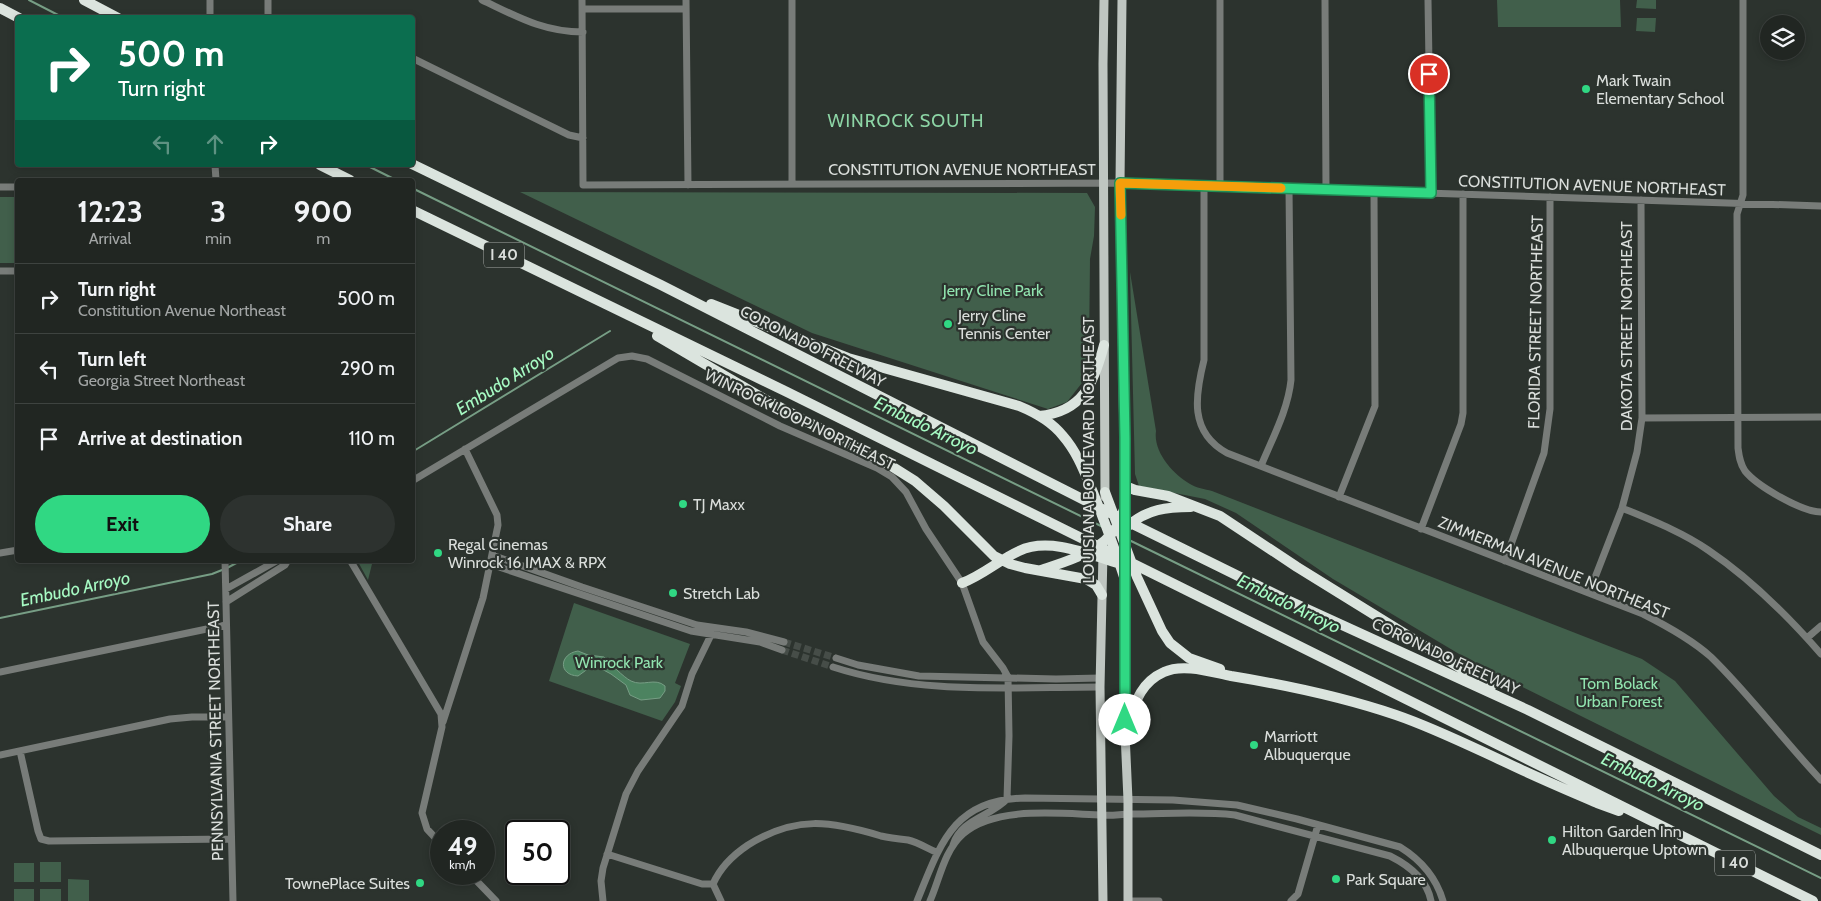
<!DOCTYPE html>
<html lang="en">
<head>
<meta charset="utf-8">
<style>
  :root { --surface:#212622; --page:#2d322f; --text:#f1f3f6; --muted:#a2a5a5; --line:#3e4340; --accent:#30d883 }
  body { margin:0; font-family:Cabin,sans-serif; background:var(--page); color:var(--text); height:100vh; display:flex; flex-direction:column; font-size:19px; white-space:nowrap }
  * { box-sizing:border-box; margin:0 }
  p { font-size:16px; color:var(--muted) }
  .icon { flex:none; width:28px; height:28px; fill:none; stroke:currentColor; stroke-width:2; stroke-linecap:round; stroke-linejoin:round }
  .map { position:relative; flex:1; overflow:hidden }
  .panel { position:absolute; left:15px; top:178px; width:400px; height:385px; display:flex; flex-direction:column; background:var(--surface); border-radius:5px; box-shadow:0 2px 8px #0003,0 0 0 1px var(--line) }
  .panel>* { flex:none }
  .banner { position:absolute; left:15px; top:15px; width:400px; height:152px; border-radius:5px; box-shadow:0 2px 8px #0003,0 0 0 1px var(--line); background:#0b6e4f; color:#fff; overflow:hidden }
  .buttons { position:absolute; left:1760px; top:15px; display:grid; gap:10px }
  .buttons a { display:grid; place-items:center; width:45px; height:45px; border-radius:50%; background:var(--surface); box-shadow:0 2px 8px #0003,0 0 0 1px var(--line); font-size:25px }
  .speed { position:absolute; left:430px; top:820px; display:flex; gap:10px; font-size:25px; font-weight:700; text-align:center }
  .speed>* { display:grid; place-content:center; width:65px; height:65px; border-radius:50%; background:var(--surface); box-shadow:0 2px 8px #0003,0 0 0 1px var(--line); line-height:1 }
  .speed small { font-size:12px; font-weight:400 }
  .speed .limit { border:2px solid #111; border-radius:8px; background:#fff; color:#111 }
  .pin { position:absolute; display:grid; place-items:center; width:42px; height:42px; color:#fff; margin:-21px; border:2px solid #fff; border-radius:50%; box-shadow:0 1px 5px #0007 }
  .me { position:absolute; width:55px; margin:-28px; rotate:0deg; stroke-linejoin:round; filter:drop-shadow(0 0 4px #0008) }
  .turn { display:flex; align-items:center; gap:18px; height:105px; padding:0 20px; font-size:22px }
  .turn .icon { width:65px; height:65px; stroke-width:2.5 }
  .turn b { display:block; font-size:35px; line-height:42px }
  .lanes { display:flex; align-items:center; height:48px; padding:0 20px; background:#0003; justify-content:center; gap:25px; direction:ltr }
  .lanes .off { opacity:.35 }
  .eta { display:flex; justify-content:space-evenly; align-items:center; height:85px; text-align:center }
  .eta b { font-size:30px; font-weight:700; line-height:35px }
  .action { display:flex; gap:10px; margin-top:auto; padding:10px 20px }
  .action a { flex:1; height:58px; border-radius:30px; background:var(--accent); color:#111; font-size:20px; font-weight:700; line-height:58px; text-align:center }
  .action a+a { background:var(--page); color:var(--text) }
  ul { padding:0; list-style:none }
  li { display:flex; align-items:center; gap:15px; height:70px; padding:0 20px; border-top:1px solid var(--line) }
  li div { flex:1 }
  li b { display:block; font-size:19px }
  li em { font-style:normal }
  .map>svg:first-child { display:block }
  .green { fill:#415f4b }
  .water { fill:#4c8360; stroke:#779e85 }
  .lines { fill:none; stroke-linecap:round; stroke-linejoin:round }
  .stream { stroke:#779e85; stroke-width:2 }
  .minor-tunnel { stroke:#464d48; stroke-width:7; stroke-dasharray:7 3.5; stroke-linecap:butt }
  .minor { stroke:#787c79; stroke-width:7 }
  .major { stroke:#bfc6c1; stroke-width:9 }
  .highway { stroke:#dbe4de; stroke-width:10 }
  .route-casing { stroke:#1f8c55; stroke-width:12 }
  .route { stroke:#30d883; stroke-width:9 }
  .slow { stroke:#f59e0b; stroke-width:9 }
  .poi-dot { fill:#30d883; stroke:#2c332e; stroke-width:2 }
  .labels { text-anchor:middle; stroke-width:4.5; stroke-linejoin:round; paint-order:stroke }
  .shield { fill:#2c332e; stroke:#a6aba7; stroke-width:1 }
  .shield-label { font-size:15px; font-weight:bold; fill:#dadedb }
  .poi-label { font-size:16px; fill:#dadedb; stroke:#2c332e; text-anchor:start }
  .street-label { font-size:16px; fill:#dadedb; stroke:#2c332e }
  .park-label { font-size:16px; fill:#91e4af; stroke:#2c332e }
  .neighbourhood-label { font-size:18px; letter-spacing:1px; fill:#8dd6a6; stroke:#2c332e }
  .water-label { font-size:18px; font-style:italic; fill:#a6fac3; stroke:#2c332e }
</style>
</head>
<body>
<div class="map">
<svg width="1821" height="901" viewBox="0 0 1821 901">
  <rect width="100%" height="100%" fill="#2c332e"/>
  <path class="green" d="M1497 0H1620L1621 27H1498Z
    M1637 0H1656V9L1636 8Z
    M1637 18H1656L1655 32 1636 31Z
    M520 192 1087 193 1095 207 1094 236 1090 259 1089 352 1085 379 1067 402 1048 409 812 333Z
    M0 197H17V263H0Z
    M1130 272 1156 431C1153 452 1173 474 1190 484 1196 488 1205 489 1212 491L1642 659 1675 681 1774 796 1798 817 1821 828V835L1476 664 1333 579 1236 513 1205 499 1139 486 1135 474Z
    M357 560H373L368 580Z
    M574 603 690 644 675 683 681 686 675 702 662 721 549 681Z
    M40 862H61V882H40Z
    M14 863H34V882H14Z
    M68 879 89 880V901H68Z
    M14 889H34V901H14Z
    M40 889H61V901H40Z"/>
  <path class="water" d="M578 651 588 655 604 657C610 663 623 677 631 681 643 687 655 677 665 686V691L660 698 641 700 630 695 626 685 611 674 598 667 589 668 578 676C558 675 559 654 578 651Z"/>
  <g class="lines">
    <path class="stream" d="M29 0 64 18
      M366 165 396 180
      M412 188 1103 527
      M412 452 610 331
      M1127 539 1821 878
      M227 568 242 560
      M0 618 212 574 222 570"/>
    <path class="minor-tunnel" d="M784 642 836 658
      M782 650 833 667"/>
    <path class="minor" d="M210 0V18
      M482 0C516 16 543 32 583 32
      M582 0 583 185 1120 183 1821 206
      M686 0 688 185
      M1220 0V186
      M1325 0 1326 190
      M1428 0 1431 193
      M1743 0V195L1737 214 1738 448C1739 456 1740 464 1745 471 1757 486 1802 512 1821 512
      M583 9H686
      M268 16V0
      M412 58 569 135 583 138
      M215 165 216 180
      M792 183V0
      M1204 185V360C1195 396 1189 432 1227 453L1643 614C1667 626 1691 639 1711 657 1750 695 1783 740 1821 780
      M0 187H18
      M0 271H18
      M1642 418 1821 417
      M1261 466C1272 439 1288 410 1291 380L1289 188
      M412 481 618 358 632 356 647 359 780 426 877 468 892 477 906 492 926 529 962 583 983 642 1003 668 1008 677 1009 736 1007 799C990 817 961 819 953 845
      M1339 497 1375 406 1374 192
      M1622 508C1651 520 1682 532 1708 550 1751 579 1787 615 1821 654
      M1421 529 1461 424 1463 413V194
      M0 553 18 550
      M492 555 582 587 697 625 746 632 784 642
      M225 560 233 901
      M350 560 441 714 442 727 422 813 427 829 441 844
      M1505 561 1544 453 1550 409V197
      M490 564 691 631 760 642 782 650
      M226 589 278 560
      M1589 593 1622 508 1637 452 1642 418 1641 200
      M226 602 285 565 288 560
      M1807 638 1821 626
      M836 658 858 665 919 676 1056 679 1100 678
      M833 667C919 695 1011 687 1100 687
      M0 672 226 625
      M443 722 483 598 498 525 497 515 465 449
      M20 751 38 831 41 839 49 841 231 839
      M0 755 170 719 192 717H228
      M607 854 702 884H713
      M470 874 496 901
      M603 901 601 881 603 868 626 794 638 771 682 706 692 674 711 635
      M721 901 713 884C720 868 733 855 748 845 796 815 831 821 881 836 890 838 899 839 908 840 917 842 927 848 936 852
      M917 901C940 845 953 799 1025 798L1173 800 1237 805 1297 819 1400 847C1421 860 1436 877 1443 901
      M930 901C940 878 944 851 963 834 995 805 1063 814 1103 815 1112 816 1121 814 1130 814 1165 814 1200 811 1235 815L1390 856C1408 865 1427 879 1431 901
      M1128 901H1159
      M1291 901 1298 894 1318 825"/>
    <path class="major" d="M1104 0 1103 64 1105 497
      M1122 0 1120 183 1125 513
      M1103 553 1100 687 1103 901
      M1125 574V733L1128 800V901"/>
    <path class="highway" d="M84 0 118 18
      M0 8 19 18
      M412 164 661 285 1092 504 1285 599 1528 710 1821 855
      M320 165 350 180
      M412 210 787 392 1813 901
      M711 304 848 358 1019 406C1036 413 1052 422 1063 436 1077 452 1084 471 1092 490 1104 520 1115 549 1125 580
      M657 336 766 400 888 464 915 481 944 506 994 556 1010 564 1025 568 1086 579 1096 585 1102 595
      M1039 416C1083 412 1094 383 1104 345
      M1125 486 1135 490 1168 496 1220 516 1297 567 1491 687
      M1105 492 1137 577 1162 631 1170 643 1189 658 1220 669
      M1128 526C1147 509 1167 507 1191 507
      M1041 570C1067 561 1102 552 1117 526 1121 520 1122 513 1125 507
      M962 583C983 575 999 560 1019 551 1050 536 1093 556 1124 565
      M1125 733C1134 709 1137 684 1164 672 1183 663 1211 672 1231 676 1286 685 1343 697 1396 715 1434 728 1470 746 1507 763 1536 777 1567 790 1597 803L1619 811"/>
  </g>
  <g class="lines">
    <defs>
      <path id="route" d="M1125 720V438L1120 183 1431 193 1429 74"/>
    </defs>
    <use href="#route" class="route-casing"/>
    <use href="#route" class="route"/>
    <path class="slow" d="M1121 215 1120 183 1281 188"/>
  </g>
  <g class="poi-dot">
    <circle cx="1586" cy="89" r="5"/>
    <circle cx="948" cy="324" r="5"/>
    <circle cx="683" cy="504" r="5"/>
    <circle cx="438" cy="553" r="5"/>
    <circle cx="673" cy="593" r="5"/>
    <circle cx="1254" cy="745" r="5"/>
    <circle cx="1552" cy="840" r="5"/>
    <circle cx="1336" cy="879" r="5"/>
    <circle cx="420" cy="883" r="5"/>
  </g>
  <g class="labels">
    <g class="shield">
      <rect x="484" y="242.5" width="40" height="25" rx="4"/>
      <rect x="1715" y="850.5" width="40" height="25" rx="4"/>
    </g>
    <g class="shield-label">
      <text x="504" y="260">I 40</text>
      <text x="1735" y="868">I 40</text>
    </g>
    <g class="poi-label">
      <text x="1596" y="86">Mark Twain<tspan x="1596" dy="18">Elementary School</tspan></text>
      <text x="958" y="321">Jerry Cline<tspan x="958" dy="18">Tennis Center</tspan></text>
      <text x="693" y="510">TJ Maxx</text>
      <text x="448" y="550">Regal Cinemas<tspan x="448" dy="18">Winrock 16 IMAX &amp; RPX</tspan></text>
      <text x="683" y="599">Stretch Lab</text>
      <text x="1264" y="742">Marriott<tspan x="1264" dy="18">Albuquerque</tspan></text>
      <text x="1562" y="837">Hilton Garden Inn<tspan x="1562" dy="18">Albuquerque Uptown</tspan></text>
      <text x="1346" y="885">Park Square</text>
      <text x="410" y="889" text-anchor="end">TownePlace Suites</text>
    </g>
    <g class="street-label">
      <text x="962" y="175">CONSTITUTION AVENUE NORTHEAST</text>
      <text transform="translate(1592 185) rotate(2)" y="6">CONSTITUTION AVENUE NORTHEAST</text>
      <text transform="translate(1535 322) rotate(-89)" y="6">FLORIDA STREET NORTHEAST</text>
      <text transform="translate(1626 326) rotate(-90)" y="6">DAKOTA STREET NORTHEAST</text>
      <text transform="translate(813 346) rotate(27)" y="6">CORONADO FREEWAY</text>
      <text transform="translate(800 419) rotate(26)" y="6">WINROCK LOOP NORTHEAST</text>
      <text transform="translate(1088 450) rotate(-90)" y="6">LOUISIANA BOULEVARD NORTHEAST</text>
      <text transform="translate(1554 567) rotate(22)" y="6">ZIMMERMAN AVENUE NORTHEAST</text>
      <text transform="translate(1446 656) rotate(25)" y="6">CORONADO FREEWAY</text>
      <text transform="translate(215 731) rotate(-91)" y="6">PENNSYLVANIA STREET NORTHEAST</text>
    </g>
    <g class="park-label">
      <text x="993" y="296">Jerry Cline Park</text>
      <text x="619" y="668">Winrock Park</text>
      <text x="1619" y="689">Tom Bolack<tspan x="1619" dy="18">Urban Forest</tspan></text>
    </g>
    <g class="neighbourhood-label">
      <text x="906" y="127">WINROCK SOUTH</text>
    </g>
    <g class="water-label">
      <text transform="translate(505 381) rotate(-32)" y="6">Embudo Arroyo</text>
      <text transform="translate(926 426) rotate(26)" y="6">Embudo Arroyo</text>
      <text transform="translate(75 589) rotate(-12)" y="6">Embudo Arroyo</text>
      <text transform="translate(1289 604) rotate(26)" y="6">Embudo Arroyo</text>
      <text transform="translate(1653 782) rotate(26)" y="6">Embudo Arroyo</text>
    </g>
  </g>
</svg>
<div class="buttons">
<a><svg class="icon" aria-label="layers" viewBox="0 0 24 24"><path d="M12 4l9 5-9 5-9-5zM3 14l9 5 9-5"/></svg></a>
</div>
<div class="speed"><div>49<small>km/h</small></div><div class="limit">50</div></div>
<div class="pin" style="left:1429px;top:74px;background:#d93025"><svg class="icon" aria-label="arrive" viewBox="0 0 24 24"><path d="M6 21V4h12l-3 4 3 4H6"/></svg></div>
<svg class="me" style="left:1125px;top:720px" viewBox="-20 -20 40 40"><circle r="19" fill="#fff"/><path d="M0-13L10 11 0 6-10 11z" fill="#30d883"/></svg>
<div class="banner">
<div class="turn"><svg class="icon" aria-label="right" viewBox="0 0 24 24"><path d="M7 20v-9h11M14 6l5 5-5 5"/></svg><div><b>500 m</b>Turn right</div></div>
<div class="lanes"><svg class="icon off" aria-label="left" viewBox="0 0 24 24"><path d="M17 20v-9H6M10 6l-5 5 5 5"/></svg><svg class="icon off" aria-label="ahead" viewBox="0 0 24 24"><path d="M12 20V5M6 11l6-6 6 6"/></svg><svg class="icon" aria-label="right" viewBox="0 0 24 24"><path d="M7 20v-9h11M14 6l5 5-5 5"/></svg></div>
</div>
<section class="panel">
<div class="eta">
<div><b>12:23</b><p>Arrival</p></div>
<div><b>3</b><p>min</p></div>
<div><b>900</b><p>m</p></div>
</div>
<ul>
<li><svg class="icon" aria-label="right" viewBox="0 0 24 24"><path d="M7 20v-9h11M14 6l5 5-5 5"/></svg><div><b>Turn right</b><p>Constitution Avenue Northeast</p></div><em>500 m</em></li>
<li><svg class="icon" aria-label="left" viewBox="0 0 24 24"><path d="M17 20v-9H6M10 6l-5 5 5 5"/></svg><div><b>Turn left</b><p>Georgia Street Northeast</p></div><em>290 m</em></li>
<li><svg class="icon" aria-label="arrive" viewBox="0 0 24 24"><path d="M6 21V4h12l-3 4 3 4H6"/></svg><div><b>Arrive at destination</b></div><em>110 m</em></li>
</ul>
<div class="action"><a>Exit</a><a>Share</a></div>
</section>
</div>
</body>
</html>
